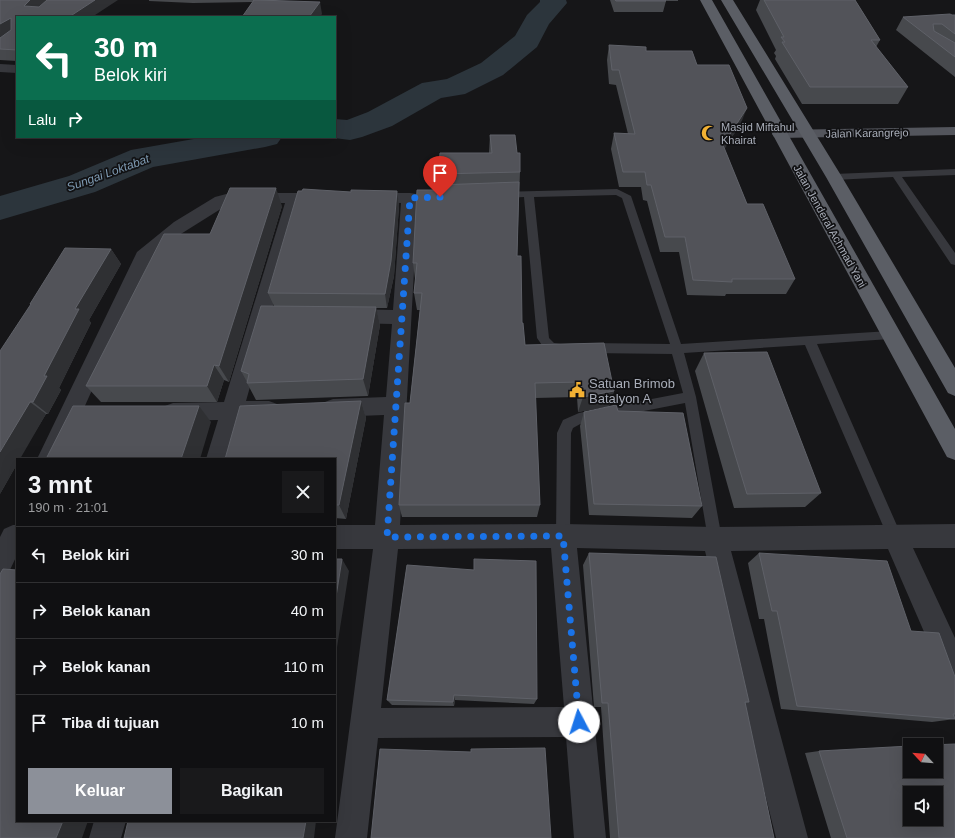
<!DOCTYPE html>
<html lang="id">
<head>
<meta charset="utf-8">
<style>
  :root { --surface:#101012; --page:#19191b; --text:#f1f3f6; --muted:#9c9d9f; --line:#303032; --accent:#8c9099 }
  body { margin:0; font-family:Arial,sans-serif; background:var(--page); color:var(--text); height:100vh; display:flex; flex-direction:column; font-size:15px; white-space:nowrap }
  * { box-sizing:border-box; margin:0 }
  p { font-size:13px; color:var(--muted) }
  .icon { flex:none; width:22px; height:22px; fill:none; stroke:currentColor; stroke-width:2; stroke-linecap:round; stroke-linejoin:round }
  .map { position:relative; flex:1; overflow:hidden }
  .side { position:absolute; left:16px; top:458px; width:320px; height:364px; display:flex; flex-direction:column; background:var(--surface); border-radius:0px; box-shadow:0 4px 16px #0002,0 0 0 1px var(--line) }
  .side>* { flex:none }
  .hud { position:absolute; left:16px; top:16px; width:320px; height:122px; border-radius:0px; box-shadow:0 4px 16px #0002,0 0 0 1px var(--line); background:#0b6e4f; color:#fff; overflow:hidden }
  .needle { width:26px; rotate:296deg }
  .fabs { position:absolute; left:903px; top:738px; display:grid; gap:8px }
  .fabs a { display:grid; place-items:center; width:40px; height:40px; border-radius:0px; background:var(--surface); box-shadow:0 4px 16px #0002,0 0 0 1px var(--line); font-size:20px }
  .pin { position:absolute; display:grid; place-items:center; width:34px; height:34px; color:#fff; margin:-41px -17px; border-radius:50% 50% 50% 0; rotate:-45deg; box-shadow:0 0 4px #0007 }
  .pin .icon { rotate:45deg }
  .me { position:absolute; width:44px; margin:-22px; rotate:355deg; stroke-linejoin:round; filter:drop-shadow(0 0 3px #0008) }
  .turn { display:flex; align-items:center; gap:14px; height:84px; padding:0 12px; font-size:18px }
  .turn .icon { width:52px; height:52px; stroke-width:2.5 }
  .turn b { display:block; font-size:28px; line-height:34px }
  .then { display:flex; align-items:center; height:38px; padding:0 12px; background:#0003; gap:8px; font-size:15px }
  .round { display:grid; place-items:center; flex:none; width:42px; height:42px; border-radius:0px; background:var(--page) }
  .headline { display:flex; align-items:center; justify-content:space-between; height:68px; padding:0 12px }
  h1 { font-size:24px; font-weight:700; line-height:30px }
  .primary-button { display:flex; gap:8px; margin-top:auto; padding:8px 12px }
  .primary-button a { flex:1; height:46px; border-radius:0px; background:var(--accent); color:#fff; font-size:16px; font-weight:700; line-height:46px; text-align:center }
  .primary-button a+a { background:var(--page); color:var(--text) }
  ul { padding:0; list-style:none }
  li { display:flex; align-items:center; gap:12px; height:56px; padding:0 12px; border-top:1px solid var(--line) }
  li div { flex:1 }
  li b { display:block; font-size:15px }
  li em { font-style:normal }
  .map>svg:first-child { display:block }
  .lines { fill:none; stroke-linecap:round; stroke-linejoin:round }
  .river { fill:#2c353c; fill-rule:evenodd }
  .service { fill:#37383d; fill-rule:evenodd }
  .minor { fill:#37383d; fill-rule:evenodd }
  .primary { fill:#53555c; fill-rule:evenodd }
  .trunk { fill:#5b5e65; fill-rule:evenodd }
  .wall { fill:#47494d }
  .shaded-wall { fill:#2f3033 }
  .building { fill:#525359; stroke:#5f6168; fill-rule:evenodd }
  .route { stroke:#1a73e8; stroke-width:7; stroke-dasharray:0 12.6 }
  .labels { text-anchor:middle; stroke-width:3.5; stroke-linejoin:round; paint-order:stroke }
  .far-poi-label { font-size:11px; fill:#a8adb8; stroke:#111113; text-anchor:start }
  .far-street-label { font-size:11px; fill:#a8adb8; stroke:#111113 }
  .far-water-label { font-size:12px; font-style:italic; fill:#7f9bb3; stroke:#111113 }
  .poi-label { font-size:13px; fill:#a8adb8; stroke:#111113; text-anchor:start }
</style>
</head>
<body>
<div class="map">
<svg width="955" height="838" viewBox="0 0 955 838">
  <rect width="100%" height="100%" fill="#161618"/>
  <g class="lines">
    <path class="river" d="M540 0H566L567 3 549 24 537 47 503 75 465 94 441 98 392 126 362 137 350 140 326 137H335V119L347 120 368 112 422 83 447 79 481 63 515 36 527 15 540 2Z
      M205 137H282L277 144 265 147 153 167 95 192 0 220V196L69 176 131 150Z"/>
    <path class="service" d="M955 169V175L902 177 955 253V265L951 264 893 177 834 180 829 177 834 174Z
      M617 189 631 196 681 344 890 331 894 332 896 335 894 338 890 339 817 344 902 537 900 542 895 544 890 542 805 345 684 353 696 397 722 539 720 544 715 546 710 544 708 539 685 403 582 423 573 428 571 433 570 536 568 541 563 543 558 541 556 536 557 433 563 420 579 413 683 393 672 354 589 353 585 351 583 348 585 345 589 343 670 344 622 198 616 195 534 197 549 338 554 343 567 345 569 348 567 351 556 352 544 348 537 338 524 197 502 198 497 195 502 192Z"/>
    <path class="minor" d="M0 64 17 65V73L0 72Z
      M230 193H326L332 194 334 198 332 202 302 203 246 401H269L277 404 280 410 277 416 269 419 241 420 230 459H206L218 420 173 421 165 418 162 412 165 406 173 403 224 402 285 203H231L227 205 176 237 151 259 61 459H37L137 252 174 222 215 197Z
      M369 193H410L416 194 418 198 400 525 563 524 715 527 955 524V548H913L955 638V684L945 680 888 549 731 551 808 838H776L705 551 577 548 606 838H574L566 737 378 738 367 838H335L373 549H335V525H375L384 415 333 417 325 414 322 408 325 402 333 399 386 397 392 324 348 323 341 321 338 316 341 311 348 309 393 310 401 203 363 202 361 198 363 194ZM551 548 564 707 381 708 398 549Z
      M13 525H17V555L9 572 0 576V537L4 529Z
      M94 821H126L121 838H89Z"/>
    <path class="primary" d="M955 127V135L779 138 774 137 772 134 774 131 779 130Z"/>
    <path class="trunk" d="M700 0H712L955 429V460L947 457Z
      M721 0H733L842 177 955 368V396L948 393 826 177Z"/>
  </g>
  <path class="wall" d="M0 0 17 17V61L0 60Z
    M149 0H275L322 14 252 2 193 3 149 1Z
    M610 0H678V1H666L663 12H614Z
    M760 0H855L880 40 876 47 908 87 898 104H802L775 59 776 56 774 53 776 50 756 10Z
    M952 15H955V77L896 30 903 17Z
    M609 45 646 51 697 65 741 123 724 149 747 204 795 279 786 294H726L725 296 687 295 679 252H660L647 201 643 200 641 187H619L611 149 614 133 628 134 616 85 609 84 607 60Z
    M490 135 520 172 517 256 522 323 525 345 614 391 609 406 578 412 577 397 535 398 540 505 537 517H402L399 505 420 310H417L414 293 416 279H415L413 263 439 184 438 174 489 153Z
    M397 191 399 206 394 276 387 308H376L380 325 368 396 256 400 247 383V382L241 371 274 306 268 293 351 192Z
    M282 206 229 382 224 380 217 402H101L86 386Z
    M111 249 121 264 89 320 91 323 59 388 61 390 48 414H46L24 450 17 459V464L0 494 31 305 30 304Z
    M704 353 821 493 805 507 734 508 695 371Z
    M361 401 366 418 346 519 335 518V459Z
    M618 411 702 506 692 518 589 515 580 426 584 412Z
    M589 553 749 702 745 703 774 838H610L601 707H594L583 565Z
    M759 553 911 631 955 677V717H954L955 719 932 722 781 709 764 619H759L748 563Z
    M407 565 537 699 534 704 455 700 454 706 392 705 387 700Z
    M819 751 955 838H831L805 753Z"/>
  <path class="shaded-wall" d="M30 0H49L30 17 24 6Z
    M95 0H118L92 17H69Z
    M320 2 322 14 320 17H309Z
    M11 18 17 27 0 39V24Z
    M747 108 741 123 717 161 723 145Z
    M276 188 282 206 229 382 219 366Z
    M397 191 399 206 394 276 387 308 385 294Z
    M111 249 121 264 89 320 91 323 59 388 61 390 48 414 33 402 75 309Z
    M376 307 380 325 368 396 363 379Z
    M214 365 224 380 217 402 207 386Z
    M614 391 609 406 578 412 583 397Z
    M361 401 366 418 346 519 339 505Z
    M30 402 46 414 20 459H17V464L0 494V452Z
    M199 406 211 422 200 459H181Z
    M342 559 349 571 335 660V603Z
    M454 695 455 700 454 706 453 702Z
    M63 821H88L82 838H56Z
    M306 821H316L314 838H303Z"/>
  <path class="building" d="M0 0H30L24 6 39 7 47 0H95L69 17H17V50L0 49V38L11 30V18L0 24Z
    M254 0H257L320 2 309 17H242Z
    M615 0H665L666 1H616Z
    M764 0H855L880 40H871L908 87H810L782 42H785L781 37H784Z
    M950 14 952 15H955V34L942 24H933L934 31 955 43V57L903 17Z
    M609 45 646 47V51H692L697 65H729L747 108 723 145 747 204H763L795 279H732V282L693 280 685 237H665L651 185H647L645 172H623L614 133 635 134 619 70H612Z
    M490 135H515L517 153H520V172L438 174 440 153H492Z
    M519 182 517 256H521L522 323H523L525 345 604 343 614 391 583 397 581 382 535 383 540 505H399L405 403H410L422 293H414L417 263H413L417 190H437L438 185Z
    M230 188H276L219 366 214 365 207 386H86L164 234H210Z
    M303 189 351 192V190L397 191 391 261 385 294 268 293 298 191H302Z
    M65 248 111 249 75 309H79L44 376H47L33 402H30L0 452V351L31 304H30Z
    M261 306 376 307 363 379 247 383 249 374 241 371Z
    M767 352 821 493 747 494 704 353Z
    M361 401 339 505H335V459H225L240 406Z
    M616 405 618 411 683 413 702 506 594 504 584 412Z
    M73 406H199L181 459H46Z
    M589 553 716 557 749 702H745L774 838H619L608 703H602Z
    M759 553 887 561 911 631 939 633 955 677V714H953L955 719 797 706 777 611H772Z
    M335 559H342L335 603Z
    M474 559 536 561 537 699 454 695 453 702 387 700 407 565 474 570Z
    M3 569 17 570V821H63L56 838H0V574Z
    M955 744V838H847L819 751 910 746V771H936V745H931ZM910 793H936V819H910Z
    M545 748 551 838H371L380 749 471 752V749Z
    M128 821H306L303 838H124Z"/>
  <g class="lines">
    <path class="route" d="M440 197 410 198 387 537 563 536 579 722"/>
  </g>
  <defs>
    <symbol id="mosque-bare" viewBox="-9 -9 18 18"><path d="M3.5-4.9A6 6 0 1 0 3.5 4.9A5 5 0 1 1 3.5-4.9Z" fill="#f2b134" stroke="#111113" stroke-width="2.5" paint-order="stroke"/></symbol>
    <symbol id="civic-bare" viewBox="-9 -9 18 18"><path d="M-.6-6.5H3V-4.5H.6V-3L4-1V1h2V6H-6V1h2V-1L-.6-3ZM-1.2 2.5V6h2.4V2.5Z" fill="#f2b134" stroke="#111113" stroke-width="2.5" paint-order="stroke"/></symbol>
  </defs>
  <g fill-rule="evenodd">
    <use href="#mosque-bare" x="698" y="122" width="22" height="22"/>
    <use href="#civic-bare" x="566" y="379" width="22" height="22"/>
  </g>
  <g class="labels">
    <g class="far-poi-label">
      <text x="721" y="131">Masjid Miftahul<tspan x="721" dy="13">Khairat</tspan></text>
    </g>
    <g class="far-street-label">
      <text transform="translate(867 133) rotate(-1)" y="4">Jalan Karangrejo</text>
      <text transform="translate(830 226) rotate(61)" y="4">Jalan Jenderal Achmad Yani</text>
    </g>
    <g class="far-water-label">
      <text transform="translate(108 173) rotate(-20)" y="4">Sungai Loktabat</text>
    </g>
    <g class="poi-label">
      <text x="589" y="388">Satuan Brimob<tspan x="589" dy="15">Batalyon A</tspan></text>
    </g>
  </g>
</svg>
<div class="fabs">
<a><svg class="needle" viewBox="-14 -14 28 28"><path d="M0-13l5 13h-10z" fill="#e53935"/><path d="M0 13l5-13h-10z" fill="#9c9d9f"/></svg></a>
<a><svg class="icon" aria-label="sound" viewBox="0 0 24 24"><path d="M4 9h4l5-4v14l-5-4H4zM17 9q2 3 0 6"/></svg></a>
</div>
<div class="pin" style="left:440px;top:197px;background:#d93025"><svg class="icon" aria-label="arrive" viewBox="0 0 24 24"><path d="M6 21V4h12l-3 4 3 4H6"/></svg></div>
<svg class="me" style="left:579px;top:722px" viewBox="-20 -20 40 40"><circle r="19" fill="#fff"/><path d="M0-13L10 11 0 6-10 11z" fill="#1a73e8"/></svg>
<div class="hud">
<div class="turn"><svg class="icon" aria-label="left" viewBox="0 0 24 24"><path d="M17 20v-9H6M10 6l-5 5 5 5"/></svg><div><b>30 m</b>Belok kiri</div></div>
<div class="then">Lalu<svg class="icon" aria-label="right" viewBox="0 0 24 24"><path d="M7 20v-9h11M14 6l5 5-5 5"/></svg></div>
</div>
<section class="side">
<div class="headline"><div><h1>3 mnt</h1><p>190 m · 21:01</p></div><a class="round"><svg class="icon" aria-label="close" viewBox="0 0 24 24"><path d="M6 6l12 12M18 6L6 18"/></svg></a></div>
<ul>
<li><svg class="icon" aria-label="left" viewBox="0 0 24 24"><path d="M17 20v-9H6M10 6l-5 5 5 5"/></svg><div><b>Belok kiri</b></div><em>30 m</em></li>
<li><svg class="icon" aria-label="right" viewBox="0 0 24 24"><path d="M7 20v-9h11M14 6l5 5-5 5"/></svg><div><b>Belok kanan</b></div><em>40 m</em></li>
<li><svg class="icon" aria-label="right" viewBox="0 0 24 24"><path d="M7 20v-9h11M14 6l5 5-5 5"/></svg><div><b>Belok kanan</b></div><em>110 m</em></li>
<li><svg class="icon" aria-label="arrive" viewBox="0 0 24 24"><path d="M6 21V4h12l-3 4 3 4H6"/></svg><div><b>Tiba di tujuan</b></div><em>10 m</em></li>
</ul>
<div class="primary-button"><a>Keluar</a><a>Bagikan</a></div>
</section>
</div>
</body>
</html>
